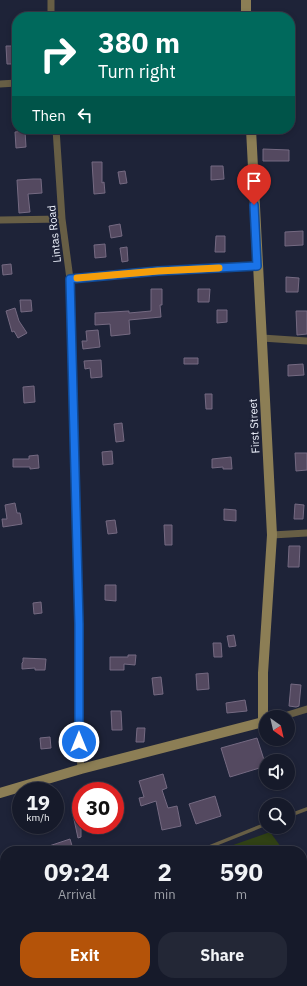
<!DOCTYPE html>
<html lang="en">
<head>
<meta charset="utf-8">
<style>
  :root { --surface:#161a2a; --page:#232736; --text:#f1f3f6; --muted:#9ea1a8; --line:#353847; --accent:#b45309 }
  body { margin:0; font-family:"IBM Plex Sans",sans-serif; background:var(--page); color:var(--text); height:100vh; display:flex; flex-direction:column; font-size:15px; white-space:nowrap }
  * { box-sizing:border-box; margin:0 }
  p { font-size:13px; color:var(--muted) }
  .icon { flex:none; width:22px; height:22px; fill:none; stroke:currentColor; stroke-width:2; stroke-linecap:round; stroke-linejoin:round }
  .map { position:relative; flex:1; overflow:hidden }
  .drawer { position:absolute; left:0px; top:846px; width:307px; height:140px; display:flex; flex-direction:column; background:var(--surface); border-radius:16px 16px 0 0; box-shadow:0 2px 6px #0003,0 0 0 1px var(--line) }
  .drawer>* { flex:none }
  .top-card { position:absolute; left:12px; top:12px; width:283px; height:122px; border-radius:16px; box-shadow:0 2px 6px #0003,0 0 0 1px var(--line); background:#00695c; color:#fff; overflow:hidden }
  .needle { width:26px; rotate:146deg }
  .controls { position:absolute; left:259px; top:710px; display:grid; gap:8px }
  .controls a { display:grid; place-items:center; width:36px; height:36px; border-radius:50%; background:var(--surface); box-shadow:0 2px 6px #0003,0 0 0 1px var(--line); font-size:20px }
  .speed { position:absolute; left:12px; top:782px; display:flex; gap:8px; font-size:20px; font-weight:700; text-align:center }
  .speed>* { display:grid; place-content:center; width:52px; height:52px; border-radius:50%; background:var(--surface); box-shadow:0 2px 6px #0003,0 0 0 1px var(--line); line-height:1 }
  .speed small { font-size:10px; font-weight:400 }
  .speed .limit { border:6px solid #d22; background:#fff; color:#111 }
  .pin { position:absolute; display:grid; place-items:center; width:34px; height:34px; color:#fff; margin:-41px -17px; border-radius:50% 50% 50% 0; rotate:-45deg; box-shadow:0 0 4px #0007 }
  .pin .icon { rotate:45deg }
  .me { position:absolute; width:44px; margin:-22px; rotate:0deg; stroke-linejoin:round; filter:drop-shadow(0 0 3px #0008) }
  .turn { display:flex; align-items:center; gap:14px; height:84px; padding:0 20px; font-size:18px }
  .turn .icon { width:52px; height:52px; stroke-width:2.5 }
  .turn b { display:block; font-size:28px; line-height:34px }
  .then { display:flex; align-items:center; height:38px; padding:0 20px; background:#0003; gap:8px; font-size:15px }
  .eta { display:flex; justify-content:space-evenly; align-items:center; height:68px; text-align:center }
  .eta b { font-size:24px; font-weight:700; line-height:28px }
  .primary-button { display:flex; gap:8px; margin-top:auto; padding:8px 20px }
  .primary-button a { flex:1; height:46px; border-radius:16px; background:var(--accent); color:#fff; font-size:16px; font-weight:700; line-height:46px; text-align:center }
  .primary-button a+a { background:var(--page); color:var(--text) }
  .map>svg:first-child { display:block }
  .green { fill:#304115 }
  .building { fill:#544960; stroke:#756a82 }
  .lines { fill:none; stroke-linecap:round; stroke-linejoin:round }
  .lane { stroke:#675e45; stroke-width:3.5 }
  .street { stroke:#675e45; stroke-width:7 }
  .secondary { stroke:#8c7e55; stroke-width:10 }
  .route-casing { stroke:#114b97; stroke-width:10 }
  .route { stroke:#1a73e8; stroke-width:7 }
  .slow { stroke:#f59e0b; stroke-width:7 }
  .labels { text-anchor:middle; stroke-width:4; stroke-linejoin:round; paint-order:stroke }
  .street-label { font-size:11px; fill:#eef2fd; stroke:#1e2338 }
</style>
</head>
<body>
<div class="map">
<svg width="307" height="986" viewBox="0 0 307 986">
  <rect width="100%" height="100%" fill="#1e2338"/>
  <path class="green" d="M270 832 284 851H216Z"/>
  <path class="building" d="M6 46H17V64H7Z
    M25 131 26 147 16 148 15 132Z
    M263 149 289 150V161H263Z
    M92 162H102V183L104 182 105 193 94 194Z
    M211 166H223L224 179 211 180Z
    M125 171 127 183 120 184 118 172Z
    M33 179H41L42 193 28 194 30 212 19 213 17 180Z
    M120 224 122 236 111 238 109 226Z
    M303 231V245L285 246V232Z
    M216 236H225V252H215Z
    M105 244 106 257 95 258 94 245Z
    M127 247 128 261 122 262 120 248Z
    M11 264 12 274 3 275 2 265Z
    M286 277 299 278 298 292H286Z
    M151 289H162V305H160L161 317 129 320 130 334 111 336 110 324 95 325V313L129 311V313L151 311Z
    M198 289H210L209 302H198Z
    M20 300H31L32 311 21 312Z
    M15 308 19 321 27 333 18 338 14 331 12 332 6 311Z
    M217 310H227V322L217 323Z
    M296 311H307V334L297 335Z
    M98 330 100 347 83 349 82 341H87L86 331Z
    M184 358H198V364H184Z
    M101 360 102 377 91 378 90 368 85 369 84 361Z
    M303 364 304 375 288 376V365Z
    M34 386 35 402 24 403 23 387Z
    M205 394H212V409H206Z
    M122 423 124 441 116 442 114 424Z
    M112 451 113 464 103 465 102 452Z
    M295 453H307V470L296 471Z
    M38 455 39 468 30 469V467H13V459H29V456Z
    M231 457 232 469H223V467L212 468V459Z
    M15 503 17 513H20L22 524 3 527 2 519H7L5 505Z
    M295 504 304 505 303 519H294Z
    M224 509 236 510V521L224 520Z
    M115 520 117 533 108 534 106 521Z
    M164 525H172V545H165Z
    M289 546H300L299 567H288Z
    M105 585H116V601L105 600Z
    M41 602 42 613 34 614 33 603Z
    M234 635 236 646 229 647 227 636Z
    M213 643H221L222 657H214Z
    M128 655H136L135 665 124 664V670H110V657H128Z
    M23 658 46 659 45 670H35V668L22 669V663L23 662Z
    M208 673 209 689 197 690 196 674Z
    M161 677 163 694 154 695 152 678Z
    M291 684 301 685 299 706 296 707 289 706Z
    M245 700 247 711 227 713 226 703Z
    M111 711H121L122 730H112Z
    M137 728H145L144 742H136Z
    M50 737 51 748 41 749 40 738Z
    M257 738 266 766 230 777 221 748Z
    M163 774 167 788 162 790 168 808 177 806 181 826 162 830 156 801 141 806 139 798 144 797 139 781Z
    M215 796 221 816 196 824 189 804Z
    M81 808V837L78 838 72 810Z
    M70 839 73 849 67 851H37V850Z"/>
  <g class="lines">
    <path class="lane" d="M288 816 307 809
      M199 851 266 824
      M211 981 212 986"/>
    <path class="street" d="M51 0V17
      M0 84 17 83
      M56 129 62 219 70 279 79 640V742L81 769
      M0 220 62 219
      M70 279 157 271 257 266
      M262 338 307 341
      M272 535 307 533
      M281 717 307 709"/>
    <path class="secondary" d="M246 0V17
      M0 793 81 769 263 722V673L272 535 251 129"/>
  </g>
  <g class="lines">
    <defs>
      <path id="route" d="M79 742V624L70 279 158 271 257 266 254 205"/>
    </defs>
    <use href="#route" class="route-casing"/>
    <use href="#route" class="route"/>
    <path class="slow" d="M77 278 158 271 219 268"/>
  </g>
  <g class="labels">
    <g class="street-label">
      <text transform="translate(54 234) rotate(-96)" y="4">Lintas Road</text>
      <text transform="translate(254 426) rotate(-93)" y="4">First Street</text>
    </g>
  </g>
</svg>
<div class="controls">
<a><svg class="needle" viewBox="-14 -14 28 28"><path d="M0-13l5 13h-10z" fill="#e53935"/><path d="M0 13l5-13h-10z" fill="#9ea1a8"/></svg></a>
<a><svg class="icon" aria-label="sound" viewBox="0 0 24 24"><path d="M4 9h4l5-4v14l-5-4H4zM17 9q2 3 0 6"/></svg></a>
<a><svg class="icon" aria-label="search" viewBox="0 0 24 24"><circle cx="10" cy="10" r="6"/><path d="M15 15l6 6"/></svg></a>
</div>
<div class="speed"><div>19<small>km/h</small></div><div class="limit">30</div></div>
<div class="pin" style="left:254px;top:205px;background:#d93025"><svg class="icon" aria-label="arrive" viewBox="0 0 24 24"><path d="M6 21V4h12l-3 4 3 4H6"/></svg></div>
<svg class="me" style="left:79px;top:742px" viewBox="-20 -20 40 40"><circle r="17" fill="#1a73e8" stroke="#fff" stroke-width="3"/><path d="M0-11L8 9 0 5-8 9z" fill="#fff"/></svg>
<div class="top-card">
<div class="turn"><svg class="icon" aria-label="right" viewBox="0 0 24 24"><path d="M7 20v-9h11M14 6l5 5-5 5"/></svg><div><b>380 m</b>Turn right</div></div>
<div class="then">Then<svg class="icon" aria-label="left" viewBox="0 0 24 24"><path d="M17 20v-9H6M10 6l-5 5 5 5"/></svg></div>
</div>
<section class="drawer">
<div class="eta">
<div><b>09:24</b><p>Arrival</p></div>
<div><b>2</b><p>min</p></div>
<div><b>590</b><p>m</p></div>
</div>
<div class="primary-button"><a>Exit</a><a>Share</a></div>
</section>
</div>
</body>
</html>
